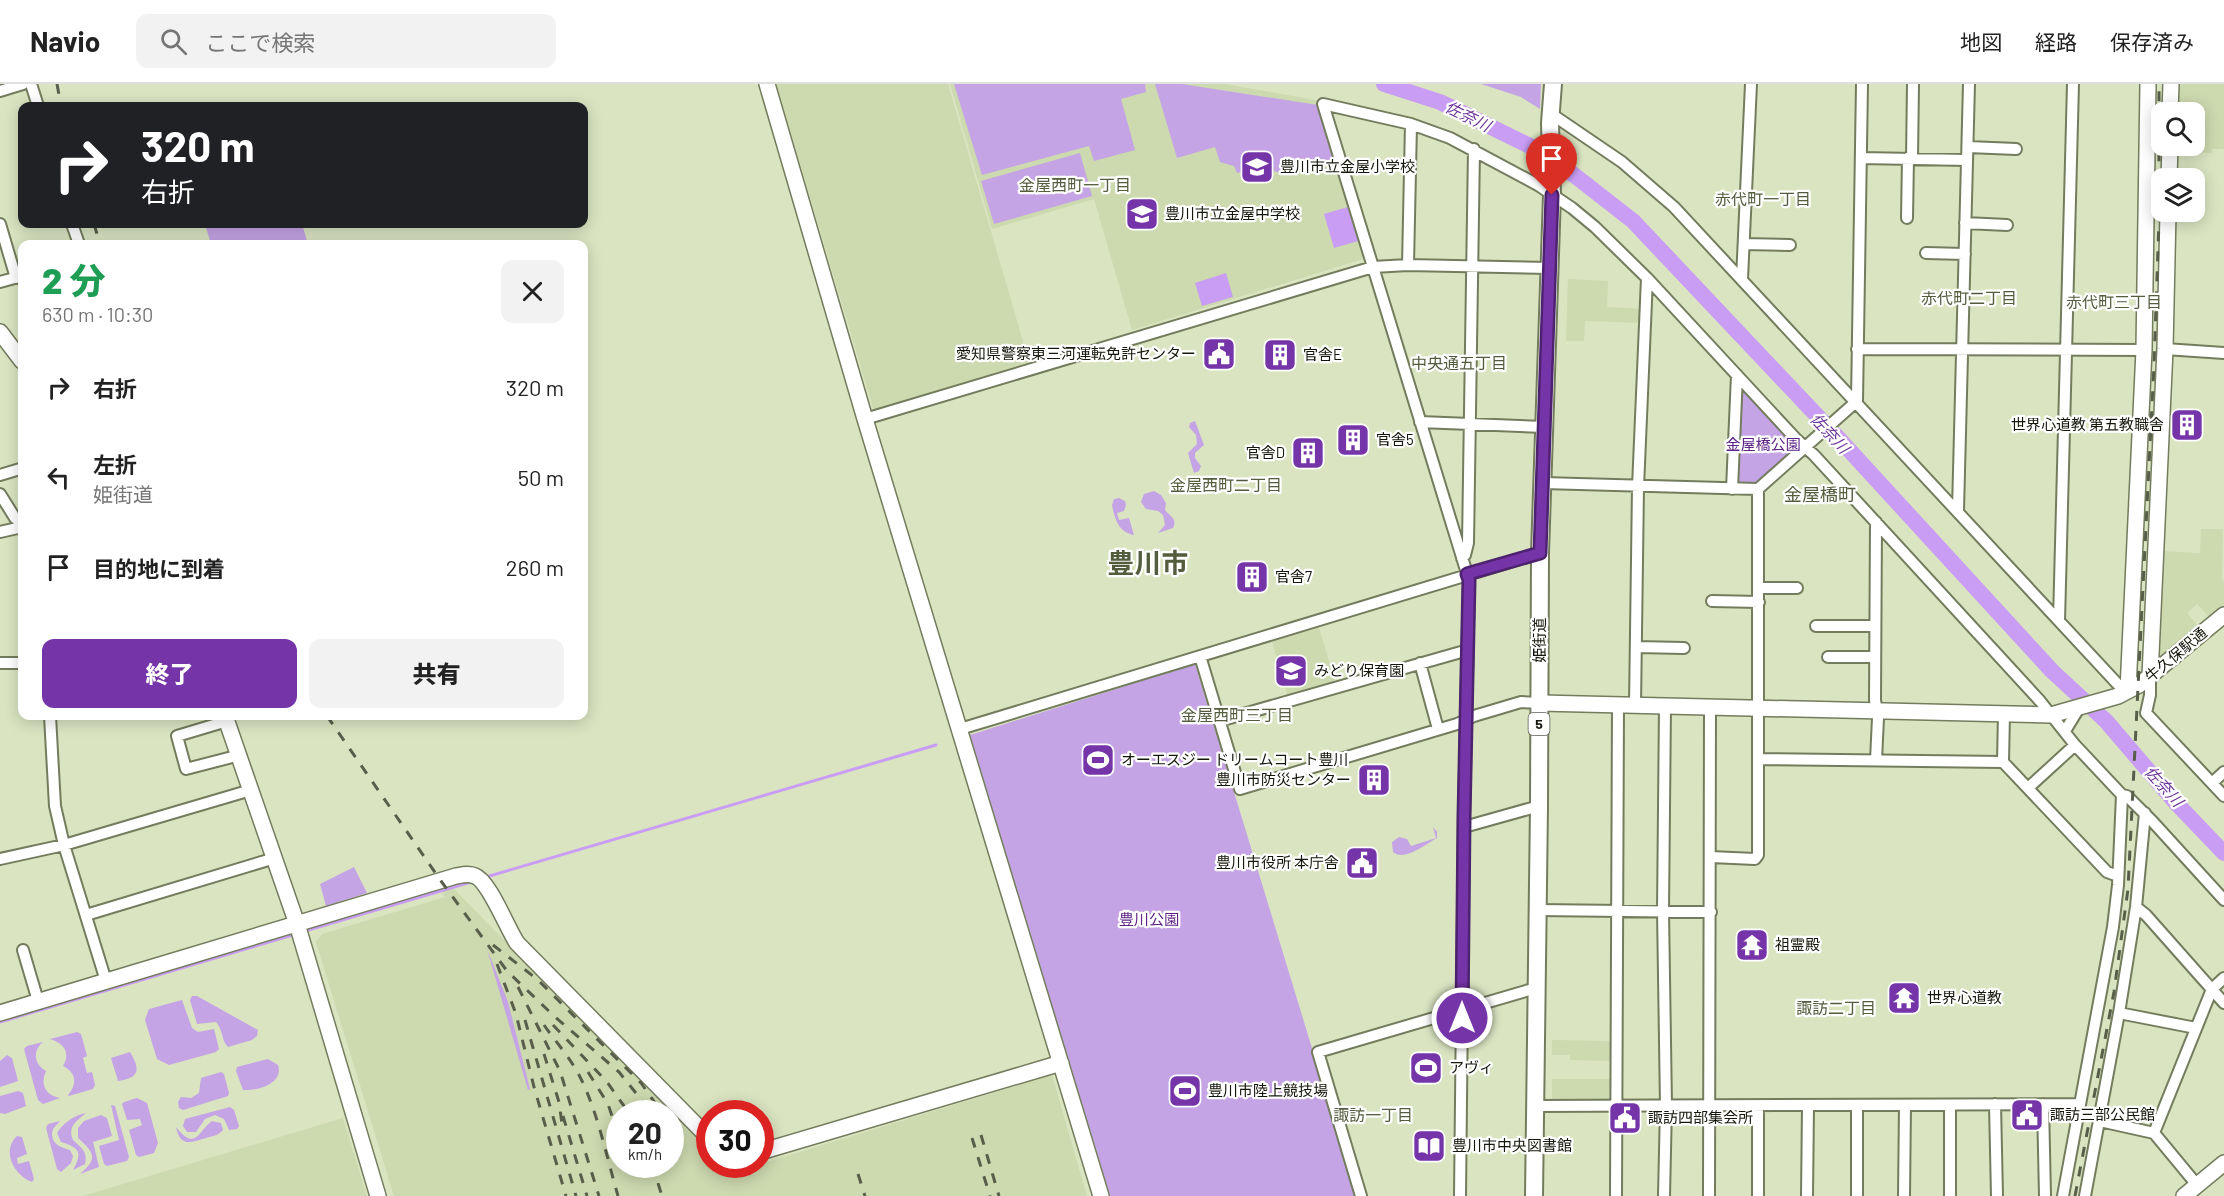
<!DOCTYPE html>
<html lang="ja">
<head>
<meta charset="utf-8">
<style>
  :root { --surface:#fff; --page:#f2f2f2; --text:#222; --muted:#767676; --line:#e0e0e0; --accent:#7634a9 }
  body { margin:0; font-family:Barlow,"Noto Sans JP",sans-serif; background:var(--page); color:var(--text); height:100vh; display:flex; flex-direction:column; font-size:22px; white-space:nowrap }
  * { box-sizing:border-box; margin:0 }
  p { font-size:20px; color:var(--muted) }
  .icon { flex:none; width:33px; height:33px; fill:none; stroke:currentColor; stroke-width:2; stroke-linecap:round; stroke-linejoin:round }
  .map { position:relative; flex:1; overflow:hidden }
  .drawer { position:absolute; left:18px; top:156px; width:570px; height:480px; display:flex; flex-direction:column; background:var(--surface); border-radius:12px; box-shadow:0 3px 15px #0003 }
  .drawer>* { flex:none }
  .hud { position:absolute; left:18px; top:18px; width:570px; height:126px; border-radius:12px; box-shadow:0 3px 15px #0003; background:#202124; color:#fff; overflow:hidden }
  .tools { position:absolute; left:2151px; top:18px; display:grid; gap:12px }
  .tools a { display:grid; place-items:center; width:54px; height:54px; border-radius:12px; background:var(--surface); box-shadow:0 3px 15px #0003; font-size:30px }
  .speed { position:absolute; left:606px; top:1016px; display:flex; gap:12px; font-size:30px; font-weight:700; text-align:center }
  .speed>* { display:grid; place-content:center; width:78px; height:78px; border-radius:50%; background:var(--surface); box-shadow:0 3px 15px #0003; line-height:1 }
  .speed small { font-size:15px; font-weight:400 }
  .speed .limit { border:9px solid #d22; background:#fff; color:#111 }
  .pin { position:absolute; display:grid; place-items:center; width:51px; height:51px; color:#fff; margin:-62px -26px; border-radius:50% 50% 50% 0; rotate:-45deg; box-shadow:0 0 6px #0007 }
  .pin .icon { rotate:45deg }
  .me { position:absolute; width:66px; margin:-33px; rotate:0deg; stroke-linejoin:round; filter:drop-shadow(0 0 4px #0008) }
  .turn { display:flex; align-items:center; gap:21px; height:126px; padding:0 24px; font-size:27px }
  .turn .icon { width:78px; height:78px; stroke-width:2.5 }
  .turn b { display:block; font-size:42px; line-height:51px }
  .round { display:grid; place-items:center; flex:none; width:63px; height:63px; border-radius:12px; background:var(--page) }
  .summary { display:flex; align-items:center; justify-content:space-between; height:102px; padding:0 24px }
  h1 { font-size:36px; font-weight:800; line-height:45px; color:#1e9e55 }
  .action { display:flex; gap:12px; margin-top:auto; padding:12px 24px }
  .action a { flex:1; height:69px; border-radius:12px; background:var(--accent); color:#fff; font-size:24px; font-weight:800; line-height:69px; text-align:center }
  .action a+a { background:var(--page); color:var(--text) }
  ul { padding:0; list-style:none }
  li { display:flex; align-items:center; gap:18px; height:90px; padding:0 24px }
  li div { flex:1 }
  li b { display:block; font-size:22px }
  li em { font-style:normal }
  header { display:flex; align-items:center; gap:36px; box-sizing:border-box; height:84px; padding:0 30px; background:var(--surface); border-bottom:2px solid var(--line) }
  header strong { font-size:28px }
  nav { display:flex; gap:33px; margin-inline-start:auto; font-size:21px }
  .search { width:420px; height:54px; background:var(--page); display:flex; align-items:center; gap:15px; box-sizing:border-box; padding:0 21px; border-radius:12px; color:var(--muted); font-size:22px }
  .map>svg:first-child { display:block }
  .built { fill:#cdd9af; fill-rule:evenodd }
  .green { fill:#c4a4e5 }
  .water { fill:#c99df4 }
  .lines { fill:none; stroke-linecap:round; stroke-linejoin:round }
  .stream { stroke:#c99df4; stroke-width:3 }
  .river { stroke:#c99df4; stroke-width:16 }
  .street-casing { stroke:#737c5d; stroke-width:14 }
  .secondary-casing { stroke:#737c5d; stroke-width:18 }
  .primary-casing { stroke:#737c5d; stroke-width:20 }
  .street { stroke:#fff; stroke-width:10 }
  .secondary { stroke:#fff; stroke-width:15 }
  .primary { stroke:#fff; stroke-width:16 }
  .rail { stroke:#585e4a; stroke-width:3; stroke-dasharray:10 10; stroke-linecap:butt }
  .route-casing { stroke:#4d226e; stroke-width:15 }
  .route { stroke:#7634a9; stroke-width:10 }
  .labels { text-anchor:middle; stroke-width:4.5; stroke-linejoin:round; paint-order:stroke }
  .shield { fill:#fff; stroke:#5a5d54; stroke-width:1.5 }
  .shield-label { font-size:14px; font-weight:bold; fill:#14170b }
  .poi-label { font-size:15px; fill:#14170b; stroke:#fff; text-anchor:start }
  .park-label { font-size:15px; fill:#5d2387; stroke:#fff }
  .street-label { font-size:15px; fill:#14170b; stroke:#fff }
  .water-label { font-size:16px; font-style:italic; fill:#6e369a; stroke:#fff }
  .neighbourhood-label { font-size:16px; fill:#545c3e; stroke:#fff }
  .quarter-label { font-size:18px; fill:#545c3e; stroke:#fff }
  .town-label { font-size:27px; font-weight:bold; fill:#545c3e; stroke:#fff }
</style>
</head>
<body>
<header>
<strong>Navio</strong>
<div class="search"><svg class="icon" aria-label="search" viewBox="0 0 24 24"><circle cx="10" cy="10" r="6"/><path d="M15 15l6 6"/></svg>ここで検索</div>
<nav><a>地図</a><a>経路</a><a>保存済み</a></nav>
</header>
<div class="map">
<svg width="2224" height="1112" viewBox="0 0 2224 1112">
  <rect width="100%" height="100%" fill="#dae4c1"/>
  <path class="built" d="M776 0H948L1029 278 874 327Z
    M950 0H1225L1321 17 1370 173 1132 246 1094 115 992 145Z
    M2176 0H2224V65H2212V69L2174 67V62H2194V28H2175Z
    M1568 195 1608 197 1607 223 1643 225 1642 239 1585 237 1584 257H1566Z
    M2201 445H2223L2222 494 2224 499V523L2210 534 2197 520 2187 529 2199 543 2162 575 2156 573 2161 467 2200 469Z
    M1319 544 1336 600 1288 614 1272 557Z
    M451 802 709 1063 710 1080H727L734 1088 1052 991 1087 1112H394L316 858 322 850 445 813 440 805ZM620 1029H670V1080H620Z
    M1552 956 1612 957V977L1570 976V971H1552Z
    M1552 995H1612V1018H1552Z
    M343 1034 367 1112H83Z"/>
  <path class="green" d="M954 0H1145L1146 8 1121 15 1135 66 1094 77 1089 62 982 91Z
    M1155 0H1182L1318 21 1334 76 1285 91 1264 83 1237 89 1234 82 1220 78 1215 63 1177 74Z
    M1481 0H1541L1540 25 1521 13Z
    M1080 69 1092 112 994 140 981 97Z
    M205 140H302L308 160H211Z
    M1744 304 1796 360 1797 364 1758 400 1738 401 1736 398 1740 305Z
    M1195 337 1204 361 1195 369V374L1201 382 1199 387 1194 389 1188 369 1197 360 1196 351 1189 343 1190 339Z
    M1154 407 1161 411 1166 419 1165 426C1169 432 1178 434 1173 444L1158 449 1165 441 1163 431 1158 427 1146 425 1141 418 1144 410Z
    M1119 414 1125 417 1126 421 1124 427 1117 429 1119 436 1129 434 1134 451C1118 448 1115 435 1112 421L1114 415Z
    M1195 580 1357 1112H1110L970 651Z
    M1433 743 1437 748V754C1426 760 1404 778 1393 768L1392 758 1399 753 1407 755 1411 762 1436 754Z
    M354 783 367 809 326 822 320 800Z
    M487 865 508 918 530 1005 528 1006Z
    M192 912H197L258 946 257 952 252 956 228 963C221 956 223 945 216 938L197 940 190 916Z
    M182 916 192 944 198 948 214 945 219 965 216 968 169 981 157 975 145 936 149 925Z
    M77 948 81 950 87 972 83 974 87 989 92 988 95 1001 93 1005 69 1012 68 1011C77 1000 77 989 63 982 71 969 64 959 50 955Z
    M43 958C32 967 34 980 46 987 40 1000 45 1011 60 1014L43 1020 38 1016 24 965 27 962Z
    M130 968C141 986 139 994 118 997L111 974Z
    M7 971 12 974 18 997 0 1003V977Z
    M268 975 278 981C284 1000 257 1007 243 1006L236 987 237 983Z
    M221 988 224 990 229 1009 228 1012 183 1026 179 1024 178 1018 181 1013 191 1014 199 1009 201 994Z
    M18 1007 23 1009 26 1022 5 1030 0 1029V1012Z
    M137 1014 147 1019 158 1059 154 1069 139 1073 136 1071 129 1046 142 1041 140 1035 127 1036 122 1020 124 1018Z
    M111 1021 115 1022 129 1073 127 1077 107 1082 104 1080 99 1062 119 1056Z
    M230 1023 234 1026 239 1042 237 1045 229 1046 224 1035 215 1031 205 1035 196 1048H187L183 1042 185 1035Z
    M86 1029C77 1037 67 1042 73 1056 81 1064 88 1067 85 1080L73 1086C82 1069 81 1064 61 1058L57 1049C63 1039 75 1031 86 1029Z
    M101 1031 107 1034 112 1052 93 1058 99 1083 80 1090C97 1075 96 1070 78 1054V1044L84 1037Z
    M60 1037 53 1045C49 1059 59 1063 70 1066L73 1072 71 1079 61 1088 57 1085 46 1044 48 1040Z
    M212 1037 221 1039 223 1046C218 1052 212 1052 206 1054 190 1059 180 1063 176 1043 196 1068 198 1047 212 1037Z
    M17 1052 22 1053 27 1070 17 1074 18 1080 29 1077 34 1095 32 1098C14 1091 1 1067 17 1052Z"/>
  <path class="water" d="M1348 123 1358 157 1334 164 1324 130Z
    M1226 189 1233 213 1202 222 1195 199Z"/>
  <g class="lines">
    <path class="stream" d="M486 793 936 661
      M305 847 471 798
      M0 938 296 850"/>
    <path class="river" d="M1384 0 1440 18 1530 62 1574 91 1633 137 1840 356 2052 587 2106 637 2177 720 2224 769"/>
    <defs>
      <path id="street" d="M31 0 38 22
        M0 7 23 0
        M1550 29 1622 78 1674 123 2125 608
        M1968 63 2016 65
        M1861 74 1967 76
        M1912 74 1913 0
        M1907 134 1908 74
        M1965 139 2007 141
        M0 140 16 194
        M72 140 79 160
        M1744 160 1790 161
        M1926 169 1965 170
        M1408 181 1411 40
        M1742 195 1751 0
        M0 198 22 192
        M1857 265 2144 266
        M2165 265 2224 269
        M865 335 1373 183 1408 181 1549 184
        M1420 338 1544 343
        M0 391 20 385
        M1543 399 1758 405 1857 317 1862 0
        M1732 405 1737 291
        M0 410 15 434 22 440
        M1958 426 1969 0
        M1876 438 1875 616 1878 634 1876 676
        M0 448 22 443
        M1462 474 1465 471 1468 459 1474 65
        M1759 504H1797
        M1712 517 1759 518
        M2059 537 2073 0
        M1816 542H1875
        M1636 563 1684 564
        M1200 572 1240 705 1457 640 1474 632 1521 618 1540 619
        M1828 573H1875
        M0 579H22
        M1420 579 1438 645
        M2150 592V611L2146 629 2224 712
        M1635 622 1638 403 1647 194
        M50 632 55 722 64 761 106 897
        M227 637 177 652 186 685 240 671
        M1219 637 1468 566
        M960 645 1540 469
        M2065 647 2079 624
        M1759 675 2003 678 2107 788 2118 792
        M2003 678 2004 629
        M2212 699 2224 688
        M2028 704 2075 661
        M1464 743 1539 722
        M1711 773 1755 775 1758 771V405
        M0 775 64 761 251 706
        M2136 823 2146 831 2224 919
        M1537 826 1711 828
        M86 831 275 774
        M23 866 38 917
        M2119 929 2196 944
        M1995 1020 1997 1112
        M2043 1020 2045 1112
        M1950 1021V1112
        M1535 1022 2079 1020
        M2100 1037 2154 1049 2197 1101
        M2154 1049 2212 905 2224 894
        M1361 1112 1318 968 1536 904
        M1460 1112 1464 733 1469 496 1323 20 1411 40 1450 54 1538 101 1572 124 1595 143 1647 194 1796 355 1814 371 2040 617 2075 661 2122 711 2127 712 2153 738 2224 816
        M1616 1112 1618 621
        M1664 1112 1666 1022 1663 827 1665 622
        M1709 1112 1710 623
        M1758 1112V1022
        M1807 1112 1808 1022
        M1857 1112V1021
        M1904 1112 1905 1021
        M2063 1112 2113 843 2118 801 2122 711
        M2085 1112 2119 929 2136 823 2145 729"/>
      <path id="secondary" d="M767 0 865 335 1101 1112
        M2170 28 2171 0
        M2169 94 2170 62
        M0 248 22 277
        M2150 592 2165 265 2168 128
        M2128 606 2144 266 2148 0
        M1540 619 2051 631 2118 612 2139 601 2224 531
        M225 632 297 840 378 1112
        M0 929 456 792C462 791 469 789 475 792 489 797 507 844 517 859L710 1055
        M760 1068 1061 979
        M2184 1112 2224 1079"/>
      <path id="primary" d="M1534 1112 1539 722 1540 469 1552 111 1550 39 1553 0"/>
    </defs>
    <use href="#street" class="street-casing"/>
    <use href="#secondary" class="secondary-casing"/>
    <use href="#primary" class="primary-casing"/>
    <use href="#street" class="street"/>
    <use href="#secondary" class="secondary"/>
    <use href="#primary" class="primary"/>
    <path class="rail" d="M57 0 61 22
      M94 140 100 160
      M327 632 441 797 507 887 554 932 619 988 652 1029
      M493 861 537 895 641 999 662 1029
      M497 880 516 930 534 1003 566 1112
      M518 903 560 987 599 1112
      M525 936 576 1112
      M544 941C555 957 569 972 579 991 597 1025 607 1074 618 1112
      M553 941 607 998 629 1029
      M544 970 559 1018 562 1040
      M588 988 608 1020 614 1038
      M563 1032 587 1112
      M981 1051 999 1112
      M972 1054 990 1112
      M652 1080 662 1112
      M858 1090 865 1112
      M2075 1112 2114 908 2128 805 2154 281 2159 136V0"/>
  </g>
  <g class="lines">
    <defs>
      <path id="route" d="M1462 934 1464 733 1469 496 1467 490 1540 469 1552 111"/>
    </defs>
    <use href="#route" class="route-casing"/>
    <use href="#route" class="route"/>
  </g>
  <defs>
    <symbol id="school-square" viewBox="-11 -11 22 22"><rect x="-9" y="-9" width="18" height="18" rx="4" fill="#7634a9" stroke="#fff"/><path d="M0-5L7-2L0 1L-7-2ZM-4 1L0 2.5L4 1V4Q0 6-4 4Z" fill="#fff"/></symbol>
    <symbol id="civic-square" viewBox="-11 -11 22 22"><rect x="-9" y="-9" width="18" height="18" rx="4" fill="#7634a9" stroke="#fff"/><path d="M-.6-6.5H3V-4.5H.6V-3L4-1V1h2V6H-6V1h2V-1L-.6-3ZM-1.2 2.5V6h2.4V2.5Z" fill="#fff"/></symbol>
    <symbol id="building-square" viewBox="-11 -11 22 22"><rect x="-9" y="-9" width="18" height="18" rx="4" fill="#7634a9" stroke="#fff"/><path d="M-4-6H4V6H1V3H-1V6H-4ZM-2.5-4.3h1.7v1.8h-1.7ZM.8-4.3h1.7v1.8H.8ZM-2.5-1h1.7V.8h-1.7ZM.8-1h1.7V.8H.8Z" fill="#fff"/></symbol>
    <symbol id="stadium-square" viewBox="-11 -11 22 22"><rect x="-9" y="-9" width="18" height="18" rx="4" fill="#7634a9" stroke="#fff"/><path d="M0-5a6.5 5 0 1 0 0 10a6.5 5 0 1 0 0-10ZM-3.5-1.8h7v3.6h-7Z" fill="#fff"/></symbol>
    <symbol id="temple-square" viewBox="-11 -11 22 22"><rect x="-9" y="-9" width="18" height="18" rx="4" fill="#7634a9" stroke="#fff"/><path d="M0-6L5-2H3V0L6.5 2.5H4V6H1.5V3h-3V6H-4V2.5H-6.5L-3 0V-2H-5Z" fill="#fff"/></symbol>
    <symbol id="library-square" viewBox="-11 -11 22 22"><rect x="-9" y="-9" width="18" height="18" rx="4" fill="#7634a9" stroke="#fff"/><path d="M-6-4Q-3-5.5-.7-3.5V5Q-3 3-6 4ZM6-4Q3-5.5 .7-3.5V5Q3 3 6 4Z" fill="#fff"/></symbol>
  </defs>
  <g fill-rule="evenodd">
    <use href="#school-square" x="1238" y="64" width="38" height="38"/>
    <use href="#school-square" x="1123" y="111" width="38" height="38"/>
    <use href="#civic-square" x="1200" y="251" width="38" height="38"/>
    <use href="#building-square" x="1261" y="252" width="38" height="38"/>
    <use href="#building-square" x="2168" y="322" width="38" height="38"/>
    <use href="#building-square" x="1334" y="337" width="38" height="38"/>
    <use href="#building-square" x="1289" y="350" width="38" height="38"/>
    <use href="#building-square" x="1233" y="474" width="38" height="38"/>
    <use href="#school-square" x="1272" y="568" width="38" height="38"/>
    <use href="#stadium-square" x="1079" y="657" width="38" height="38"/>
    <use href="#building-square" x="1355" y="677" width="38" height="38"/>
    <use href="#civic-square" x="1343" y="760" width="38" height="38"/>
    <use href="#temple-square" x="1733" y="842" width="38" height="38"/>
    <use href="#temple-square" x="1885" y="895" width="38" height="38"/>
    <use href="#stadium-square" x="1407" y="965" width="38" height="38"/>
    <use href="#stadium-square" x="1166" y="988" width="38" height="38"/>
    <use href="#civic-square" x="2008" y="1012" width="38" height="38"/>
    <use href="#civic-square" x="1606" y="1015" width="38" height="38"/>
    <use href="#library-square" x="1410" y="1043" width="38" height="38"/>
  </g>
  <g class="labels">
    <rect class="shield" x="1528.5" y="629" width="21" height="22" rx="4.5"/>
    <g class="shield-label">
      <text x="1539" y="645">5</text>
    </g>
    <g class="poi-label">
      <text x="1280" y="88">豊川市立金屋小学校</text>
      <text x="1165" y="135">豊川市立金屋中学校</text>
      <text x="1196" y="275" text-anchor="end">愛知県警察東三河運転免許センター</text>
      <text x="1303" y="276">官舎E</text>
      <text x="2164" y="346" text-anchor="end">世界心道教 第五教職舎</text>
      <text x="1376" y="361">官舎5</text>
      <text x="1285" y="374" text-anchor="end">官舎D</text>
      <text x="1275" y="498">官舎7</text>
      <text x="1314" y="592">みどり保育園</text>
      <text x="1121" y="681">オーエスジー ドリームコート豊川</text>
      <text x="1351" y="701" text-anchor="end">豊川市防災センター</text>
      <text x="1339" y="784" text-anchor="end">豊川市役所 本庁舎</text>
      <text x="1775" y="866">祖霊殿</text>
      <text x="1927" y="919">世界心道教</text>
      <text x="1449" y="989">アヴィ</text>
      <text x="1208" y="1012">豊川市陸上競技場</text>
      <text x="2050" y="1036">諏訪三部公民館</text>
      <text x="1648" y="1039">諏訪四部集会所</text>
      <text x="1452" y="1067">豊川市中央図書館</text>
    </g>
    <g class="park-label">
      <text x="1763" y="366">金屋橋公園</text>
      <text x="1149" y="841">豊川公園</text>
    </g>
    <g class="street-label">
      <text transform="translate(1540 556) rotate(-90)" y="5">姫街道</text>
      <text transform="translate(2176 571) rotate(-40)" y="5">牛久保駅通</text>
    </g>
    <g class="water-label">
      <text transform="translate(1468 32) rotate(26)" y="6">佐奈川</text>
      <text transform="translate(1830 349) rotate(47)" y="6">佐奈川</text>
      <text transform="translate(2164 702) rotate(48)" y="6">佐奈川</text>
    </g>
    <g class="neighbourhood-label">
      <text x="1075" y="107">金屋西町一丁目</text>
      <text x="1763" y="121">赤代町一丁目</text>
      <text x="1969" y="220">赤代町二丁目</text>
      <text x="2114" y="224">赤代町三丁目</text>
      <text x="1459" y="285">中央通五丁目</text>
      <text x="1226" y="407">金屋西町二丁目</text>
      <text x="1237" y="637">金屋西町三丁目</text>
      <text x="1836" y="930">諏訪二丁目</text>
      <text x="1373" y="1037">諏訪一丁目</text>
    </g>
    <g class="quarter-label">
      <text x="1820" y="417">金屋橋町</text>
    </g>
    <g class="town-label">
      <text x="1148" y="489">豊川市</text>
    </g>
  </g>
</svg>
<div class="tools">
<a><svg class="icon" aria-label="search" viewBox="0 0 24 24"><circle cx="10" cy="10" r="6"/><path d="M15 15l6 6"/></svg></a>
<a><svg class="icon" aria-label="layers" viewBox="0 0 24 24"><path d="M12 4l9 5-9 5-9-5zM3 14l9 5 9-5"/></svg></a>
</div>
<div class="speed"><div>20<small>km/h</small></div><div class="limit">30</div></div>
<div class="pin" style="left:1552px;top:111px;background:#d93025"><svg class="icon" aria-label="arrive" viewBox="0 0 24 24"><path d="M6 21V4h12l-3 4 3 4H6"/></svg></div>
<svg class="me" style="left:1462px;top:934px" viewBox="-20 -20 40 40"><circle r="17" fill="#7634a9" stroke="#fff" stroke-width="3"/><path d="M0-11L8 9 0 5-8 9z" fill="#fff"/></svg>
<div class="hud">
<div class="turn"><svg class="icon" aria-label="right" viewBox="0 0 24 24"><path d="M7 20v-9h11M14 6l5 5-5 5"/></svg><div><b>320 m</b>右折</div></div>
</div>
<section class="drawer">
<div class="summary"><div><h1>2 分</h1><p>630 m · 10:30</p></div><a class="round"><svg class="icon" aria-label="close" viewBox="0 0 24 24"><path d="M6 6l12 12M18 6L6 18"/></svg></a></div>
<ul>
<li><svg class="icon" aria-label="right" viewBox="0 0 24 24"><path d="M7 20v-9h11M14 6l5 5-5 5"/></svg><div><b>右折</b></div><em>320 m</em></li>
<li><svg class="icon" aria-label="left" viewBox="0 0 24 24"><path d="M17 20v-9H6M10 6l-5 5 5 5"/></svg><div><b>左折</b><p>姫街道</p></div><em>50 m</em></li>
<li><svg class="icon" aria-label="arrive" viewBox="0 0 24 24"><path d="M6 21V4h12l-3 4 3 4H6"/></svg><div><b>目的地に到着</b></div><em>260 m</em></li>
</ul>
<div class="action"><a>終了</a><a>共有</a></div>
</section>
</div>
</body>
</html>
